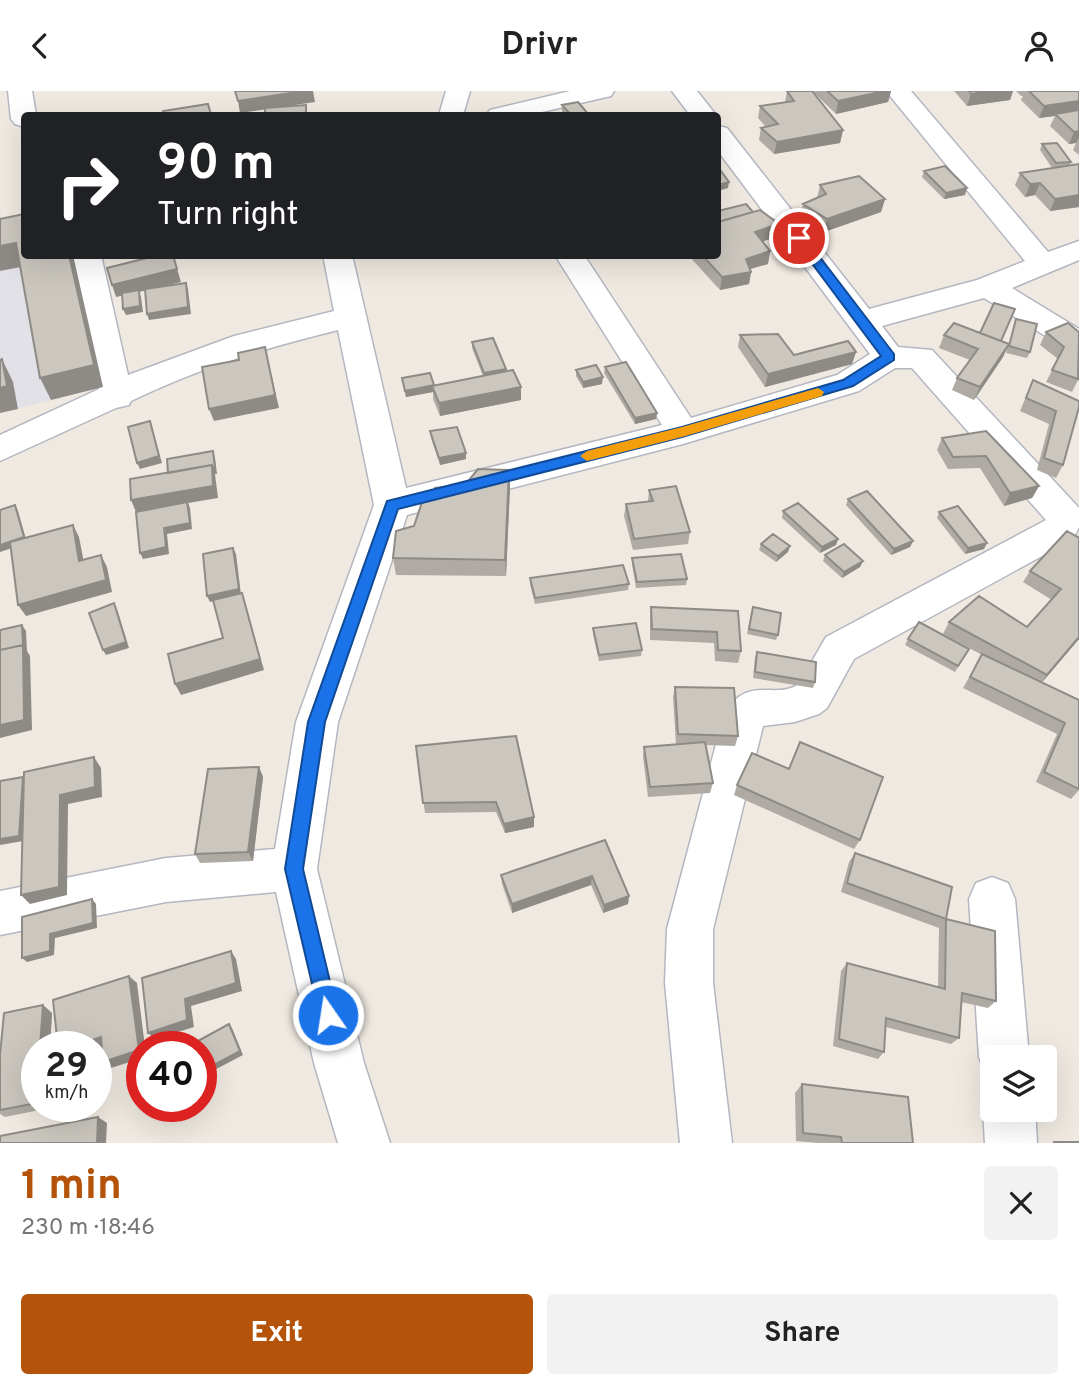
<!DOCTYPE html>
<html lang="en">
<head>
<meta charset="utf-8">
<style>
  :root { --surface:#fff; --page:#f2f2f2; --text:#222; --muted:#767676; --accent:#b45309 }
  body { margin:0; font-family:Overpass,sans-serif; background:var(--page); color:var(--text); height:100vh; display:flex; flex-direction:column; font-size:26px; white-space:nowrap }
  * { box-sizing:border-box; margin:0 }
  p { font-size:23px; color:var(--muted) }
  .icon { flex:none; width:38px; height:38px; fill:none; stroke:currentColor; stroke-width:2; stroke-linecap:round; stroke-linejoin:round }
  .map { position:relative; height:1052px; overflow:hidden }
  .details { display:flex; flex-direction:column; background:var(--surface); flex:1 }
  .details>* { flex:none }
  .top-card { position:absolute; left:21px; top:21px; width:700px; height:147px; border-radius:7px; box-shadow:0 7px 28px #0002; background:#202124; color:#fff; overflow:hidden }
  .controls { position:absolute; left:980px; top:954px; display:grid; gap:14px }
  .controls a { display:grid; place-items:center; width:77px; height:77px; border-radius:7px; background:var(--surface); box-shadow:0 7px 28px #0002; font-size:35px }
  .speed { position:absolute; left:21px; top:940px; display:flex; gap:14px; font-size:35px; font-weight:700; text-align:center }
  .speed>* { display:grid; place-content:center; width:91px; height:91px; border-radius:50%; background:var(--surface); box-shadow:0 7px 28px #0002; line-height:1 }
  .speed small { font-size:18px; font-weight:400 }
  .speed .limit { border:10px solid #d22; background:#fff; color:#111 }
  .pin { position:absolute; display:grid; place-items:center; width:60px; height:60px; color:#fff; margin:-30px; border:4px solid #fff; border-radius:50%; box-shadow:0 2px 7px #0007 }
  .me { position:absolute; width:77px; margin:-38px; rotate:347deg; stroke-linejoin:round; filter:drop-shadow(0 0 5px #0008) }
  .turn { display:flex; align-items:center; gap:24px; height:147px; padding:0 21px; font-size:32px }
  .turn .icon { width:91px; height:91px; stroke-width:2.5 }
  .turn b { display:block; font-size:49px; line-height:60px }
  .round { display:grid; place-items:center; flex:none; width:74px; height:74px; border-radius:7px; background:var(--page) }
  .overview { display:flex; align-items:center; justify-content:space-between; height:119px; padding:0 21px }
  h1 { font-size:42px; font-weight:700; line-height:52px; color:var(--accent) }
  .button { display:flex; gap:14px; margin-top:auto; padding:14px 21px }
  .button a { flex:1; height:80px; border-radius:7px; background:var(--accent); color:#fff; font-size:28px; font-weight:700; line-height:80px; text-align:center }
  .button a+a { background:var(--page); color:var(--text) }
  header { display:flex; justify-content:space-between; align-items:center; height:91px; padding:0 21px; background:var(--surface); font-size:32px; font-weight:700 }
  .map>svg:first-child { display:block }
  .industrial { fill:#e3e1e8 }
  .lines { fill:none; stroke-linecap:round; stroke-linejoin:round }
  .minor-casing { stroke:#b4b7c1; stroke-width:3 }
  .minor { fill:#fff; fill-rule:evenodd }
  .wall { fill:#afaba4 }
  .shaded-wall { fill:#8e8b86 }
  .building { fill:#cbc7bf; stroke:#8e8b86; stroke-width:2 }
  .route { fill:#1a73e8; stroke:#114b97; stroke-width:2 }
  .slow { fill:#f59e0b }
</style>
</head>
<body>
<header><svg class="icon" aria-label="back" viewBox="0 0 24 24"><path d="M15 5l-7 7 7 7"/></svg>Drivr<svg class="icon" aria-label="person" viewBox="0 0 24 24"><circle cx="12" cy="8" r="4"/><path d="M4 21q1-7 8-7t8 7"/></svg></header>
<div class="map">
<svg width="1079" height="1052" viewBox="0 0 1079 1052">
  <rect width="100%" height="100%" fill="#efe9e1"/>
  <path class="industrial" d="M0 119 7 152 24 164 103 296 0 322Z"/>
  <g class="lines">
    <defs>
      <path id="minor" d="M8 0H32L36 24H24V36L15 33 11 28Z
        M446 0H470L463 24H439Z
        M570 0H614L611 5 529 24H486L490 19Z
        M672 0H697L716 24H690Z
        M886 0H911L1048 161 1079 150V169L1012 197 1079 238V262L1068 259 984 207 882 235 898 256 932 259 1079 417V436L1073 448 854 568 827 617 819 623 795 631 763 635 713 838V892L732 1052H680L665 892 667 838 723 627C745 581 775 610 799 593L826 546 1046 429 912 277H895L859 300 683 353 407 424 338 631 317 778 364 972 390 1052H338L314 972 276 801 166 811 0 844V800L166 767 275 758 296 631 374 414 338 239C265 257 199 277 131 310L129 314 116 317 0 370V344L99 298 72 164H101L128 284 234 245 334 220 323 164H352L406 397 662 334 555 164H584L691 327 837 284 870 263 718 60V35L727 37 869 218 977 189 1025 170Z
        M992 786 1008 792 1015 808 1029 966H992V986L986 984 979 966 969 808 976 792Z
        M992 999V1018H1035L1037 1052H985L983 1018Z"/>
    </defs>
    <use href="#minor" class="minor-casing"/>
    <use href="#minor" class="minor"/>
  </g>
  <path class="wall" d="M787 0 843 39 840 52 774 63 759 49 761 37 766 36 758 27 760 15 785 11Z
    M812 0H891L888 11 836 23Z
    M954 0H1013L1010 9 967 15Z
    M1016 0H1079V64L1073 59 1076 52 1069 53 1050 35 1055 25 1039 27 1021 9 1023 5H1021Z
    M562 14 589 24H565L562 21Z
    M1042 53 1071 71 1070 74 1079 73V116L1050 120 1035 104 1025 106 1015 94 1020 82 1052 77 1040 59Z
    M924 80 965 104 944 108 922 86Z
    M820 94 885 108 881 121 824 141 800 125 803 113 817 107Z
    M776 146 763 150 770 160 768 173 750 178 751 181 749 193 720 199 688 164H718Z
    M1016 228 1030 261 1027 267 1006 262 1008 254 1003 266 974 309 952 299 957 287 970 269 939 257 944 244 1001 250 1009 253Z
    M1068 232 1079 287 1072 301 1046 291 1058 268 1040 254 1046 241Z
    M740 244 794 264 856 261 852 273 765 296 738 256Z
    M472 251 506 281 521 296V309L440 325 433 308V301L406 306 402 287 434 295 483 285 472 257Z
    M605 276 657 322 656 328 635 333 604 282Z
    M576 279 602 293 583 297 576 285Z
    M1033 289 1079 310 1063 374 1056 387 1037 379 1049 333 1020 320Z
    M430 340 466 368 440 374 431 347Z
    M986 340 1039 395 1032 407 1004 415 980 377 948 378 937 359 942 347Z
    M509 379 510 396 506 485 396 484 393 467 414 435 436 406 465 394Z
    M649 399 690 441 688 453 633 459 624 425 626 413 648 411Z
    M848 408 913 450 910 456 891 464 846 414Z
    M783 420 838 448 836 454 820 462 782 427Z
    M939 421 987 452 984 458 965 463 937 427Z
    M1067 440 1079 548 1042 591 1079 609V699L1071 708 1036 691 1057 643 963 597 982 564 943 543 949 531 1027 536 1052 509 1023 491 1030 480Z
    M761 453 788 461 776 471 759 459Z
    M825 464 863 470 860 476 842 487 823 470Z
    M632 467 687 488 686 494 636 497 632 473Z
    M530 487 629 493 628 499 535 513 530 493Z
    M651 516 738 520 741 560 738 572 715 570 714 552 650 549V527Z
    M751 522 778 544 776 549 747 543Z
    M593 537 642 559 641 565 599 570 593 543Z
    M908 548 969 558 955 581 905 554Z
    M757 561 815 591 813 597 753 587 755 567Z
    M675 596 738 645 735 655 706 654 713 692 710 702 648 706 643 666 644 656 676 653 673 606Z
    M416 655 534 736 505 742 496 721 425 722Z
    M259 676 263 686 253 770 200 772 195 763Z
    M789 678 860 749 854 758 734 704 737 694Z
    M605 749 629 805 628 813 603 822 591 794 512 822 502 793 501 784Z
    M855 762 946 828 996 910 988 917 961 911 959 947 951 953 886 936 884 961 878 968 833 955 841 880 847 872 938 896 939 837 841 801 849 771Z
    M43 914 52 922 50 956H37V1015H59L5 1026 0 1023V964Z
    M802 993 913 1052H818L796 1050 795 1002Z"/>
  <path class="shaded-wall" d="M304 0H313L315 11 240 22 238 10Z
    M885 0H891L888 11 836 23 838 10Z
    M990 0H1013L1010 9 967 15 971 3Z
    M1079 0V22L1055 23V25L1039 27 1044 15Z
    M843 39 840 52 774 63 777 51Z
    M1079 40V47L1076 52 1069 53 1074 41Z
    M729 91 728 97 718 100V94Z
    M1040 92 1035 104 1025 106 1030 93Z
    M967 97 965 104 944 108 946 102Z
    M1079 104V116L1050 120 1055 108Z
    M885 108 881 121 824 141 827 128Z
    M779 133 776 146 753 154 755 141Z
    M16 152 26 175 0 180V155Z
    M770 160 768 173 743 180 746 168Z
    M69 164H73L103 296 51 309 40 287Z
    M177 178 181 191 139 201 141 206 143 221 126 224 123 218 139 201 116 206 112 194Z
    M751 181 749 193 720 199 722 186Z
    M186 192 188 198 191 223 149 229 147 223Z
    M1009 253 1003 266 974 309 980 296Z
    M265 256 279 317 214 330 209 318Z
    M856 261 852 273 765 296 768 283Z
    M2 268 13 291 18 318 0 322V297Z
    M506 278V284L484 288V282Z
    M603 286 602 293 583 297V291Z
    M434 294 432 295 433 301 406 306 405 300Z
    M521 296V309L440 325 439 312Z
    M657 322 656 328 635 333V327Z
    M150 330 162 372 140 378 137 372Z
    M213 360 215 367 217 383H215L218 407 188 412 190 417 192 438 167 443 169 463 143 468 140 462 136 421 131 409 171 391Z
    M466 362V368L440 374 439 367Z
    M509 379 510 396 506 485 505 469Z
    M1039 395 1032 407 1004 415 1010 402Z
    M15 414 18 420 27 452 0 461V454Z
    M73 434 79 446 86 482 79 470Z
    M838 448 836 454 820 462 822 456Z
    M913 450 910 456 891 464 894 458Z
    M987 452 984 458 965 463 968 457Z
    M790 455 788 461 776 471 778 465Z
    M233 457 236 463 241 504 210 511 207 505Z
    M101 464 107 476 112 501 26 525 18 514Z
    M863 470 860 476 842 487 844 481Z
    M242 502 264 579 181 604 175 593 260 568Z
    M114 512 117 518 129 557 106 564 103 559Z
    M22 534 26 540 27 560 30 565 32 639 0 647V634Z
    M1079 546V548L1039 595 1047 584Z
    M94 666 101 677 102 706 68 713 67 804 30 813 21 804 60 704Z
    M259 676 263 686 253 770 248 761Z
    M23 686 27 691 23 750 0 754V748Z
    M534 726V736L505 742 504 733Z
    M592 785 591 794 512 822V813Z
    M629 805 628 813 603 822 604 814Z
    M92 808 96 813 97 837 55 847 54 864 27 871 22 867Z
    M231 860 236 868 242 900 191 915 194 936 155 948 148 942 185 908Z
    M129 885 137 892 145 956H142V967L111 977 103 971Z
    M43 914 52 922 50 956H40Z
    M229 933 232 937 243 964 201 986V981Z
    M101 946 109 953 96 957V956H73Z
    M98 1026 107 1032 106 1052H97Z"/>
  <path class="building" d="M235 0H304L238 10Z
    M787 0H812L843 39 777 51 761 37 778 33 760 15 794 10Z
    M827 0H885L838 10Z
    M969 0H990L971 3Z
    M1029 0H1079V10L1044 15Z
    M578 11 589 24H571L562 14Z
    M208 13 211 24H163V20Z
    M306 14V24H265V17Z
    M1079 19V40L1074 41 1055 23Z
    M1057 52 1071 71 1056 72 1042 53Z
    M1079 73V104L1055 108 1040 92 1030 93 1020 82Z
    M945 75 967 97 946 102 924 80Z
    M718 76 729 91 718 94Z
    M859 85 885 108 827 128 803 113 826 103 820 94Z
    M746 113 753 121 718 131V120Z
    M760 119 779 133 755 141 770 160 746 168 751 181 722 186 702 164H718V131Z
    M24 123V164H69L94 274 40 287 16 152 0 155V128Z
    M159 164H173L177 178 112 194 107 177Z
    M186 192 188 216 147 223 145 198Z
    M139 199 140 215 123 218 122 202Z
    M994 212 1015 218 1001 250 980 242Z
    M1016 228 1037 233 1030 261 1009 255Z
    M954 232 1009 253 980 296 957 287 978 258 944 244Z
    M1068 232 1079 241 1078 288 1052 279 1064 256 1046 241Z
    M778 243 794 264 848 250 856 261 768 283 740 244Z
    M493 247 506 278 484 282 472 251Z
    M265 256 275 304 209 318 202 276 239 269 238 262Z
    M2 268 7 295 0 297V269Z
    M626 271 657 322 635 327 605 276Z
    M596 274 603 286 583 291 576 279Z
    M513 279 521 296 439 312 432 295Z
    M430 282 434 294 405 300 402 287Z
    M1033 289 1079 310V316L1063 374 1044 367 1056 320 1026 307Z
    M150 330 159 365 137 372 128 336Z
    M457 336 466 362 439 367 430 340Z
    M986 340 1039 395 1010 402 986 365 953 366 942 347Z
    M213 360 215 377H213L212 374 168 382 167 368Z
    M212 374 213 395 131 409 130 388Z
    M478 378 509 379 505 469 393 467 396 440 414 435 423 408 436 406 435 397 465 394Z
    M676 395 690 441 634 448 626 413 653 410 649 399Z
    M867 400 913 450 894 458 848 408Z
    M187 411 190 432 164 437 166 456 140 462 136 421Z
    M798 412 838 448 822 456 783 420Z
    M15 414 24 446 0 454V419Z
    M958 415 987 452 968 457 939 421Z
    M73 434 79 470 101 464 106 489 18 514 10 451Z
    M1067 440 1079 447V546L1047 584 949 531 979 505 1027 536 1061 498 1030 480Z
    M773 443 790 455 778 465 761 453Z
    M844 453 863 470 844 481 825 464Z
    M233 457 239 498 207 505 203 463Z
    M681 463 687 488 637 491 632 467Z
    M623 474 629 493 535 507 530 487Z
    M242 502 260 568 175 593 168 563 223 547 213 509Z
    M114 512 126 551 103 559 89 522Z
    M651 516 738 520 741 560 718 559 717 541 652 538Z
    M753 516 781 522 778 544 749 538Z
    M919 531 969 558 958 575 908 548Z
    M636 532 642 559 599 564 593 537Z
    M22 534 23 554 0 559V539Z
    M23 554 24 629 0 634V559Z
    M757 561 816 571 815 591 755 581Z
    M982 563 1079 609V698L1044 681 1065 632 970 586Z
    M675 596 734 597 738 645 678 643Z
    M516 645 534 726 504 733 496 711 423 712 416 655Z
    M705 651 713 692 650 696 644 656Z
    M800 651 883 686 860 749 737 694 752 662 789 678Z
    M94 666 95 696 60 704 59 796 21 804 24 681Z
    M259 676 248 761 195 763 208 678Z
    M23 686 19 745 0 748V690Z
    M605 749 629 805 604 814 592 785 512 813 501 784Z
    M855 762 952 796 946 828 847 792Z
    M92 808 93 832 50 843V860L22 867V826Z
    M946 828 995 840 996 910 962 902 959 947 886 927 884 961 839 948 847 872 945 898Z
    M231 860 236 892 185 908 187 929 148 942 142 887Z
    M129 885 139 959 103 971 101 946 73 956H58L53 909Z
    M43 914 40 956H37V1012L0 1019V964L4 922Z
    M229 933 240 960 201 981V956H187Z
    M802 993 908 1006 913 1052H842L841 1046 803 1042Z
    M98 1026 97 1052H0V1045Z
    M1054 1051H1079V1052H1054Z"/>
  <path class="route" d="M799 143 803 144 894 263V269L853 295 682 346 398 418 325 631 303 778 338 924 335 931 328 934 321 931 285 778 308 631 387 410 682 336 843 289 881 265 793 147Z"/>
  <path class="slow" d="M818 297 824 301 822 305 682 346 587 370 580 365 587 360 682 336Z"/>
</svg>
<div class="controls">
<a><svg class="icon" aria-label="layers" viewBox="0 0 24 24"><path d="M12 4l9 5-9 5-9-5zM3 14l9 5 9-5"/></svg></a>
</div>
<div class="speed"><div>29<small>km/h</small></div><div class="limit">40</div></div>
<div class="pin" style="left:799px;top:147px;background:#d93025"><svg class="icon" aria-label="arrive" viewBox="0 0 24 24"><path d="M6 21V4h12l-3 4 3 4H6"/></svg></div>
<svg class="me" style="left:328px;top:924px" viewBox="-20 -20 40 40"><circle r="17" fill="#1a73e8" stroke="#fff" stroke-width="3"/><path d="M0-11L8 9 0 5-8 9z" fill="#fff"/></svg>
<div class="top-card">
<div class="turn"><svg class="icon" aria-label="right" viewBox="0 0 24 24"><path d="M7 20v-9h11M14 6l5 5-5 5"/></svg><div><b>90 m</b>Turn right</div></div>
</div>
</div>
<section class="details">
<div class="overview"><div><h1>1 min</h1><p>230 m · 18:46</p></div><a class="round"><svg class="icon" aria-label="close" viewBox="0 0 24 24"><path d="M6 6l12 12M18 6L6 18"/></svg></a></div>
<div class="button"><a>Exit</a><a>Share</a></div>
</section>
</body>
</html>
